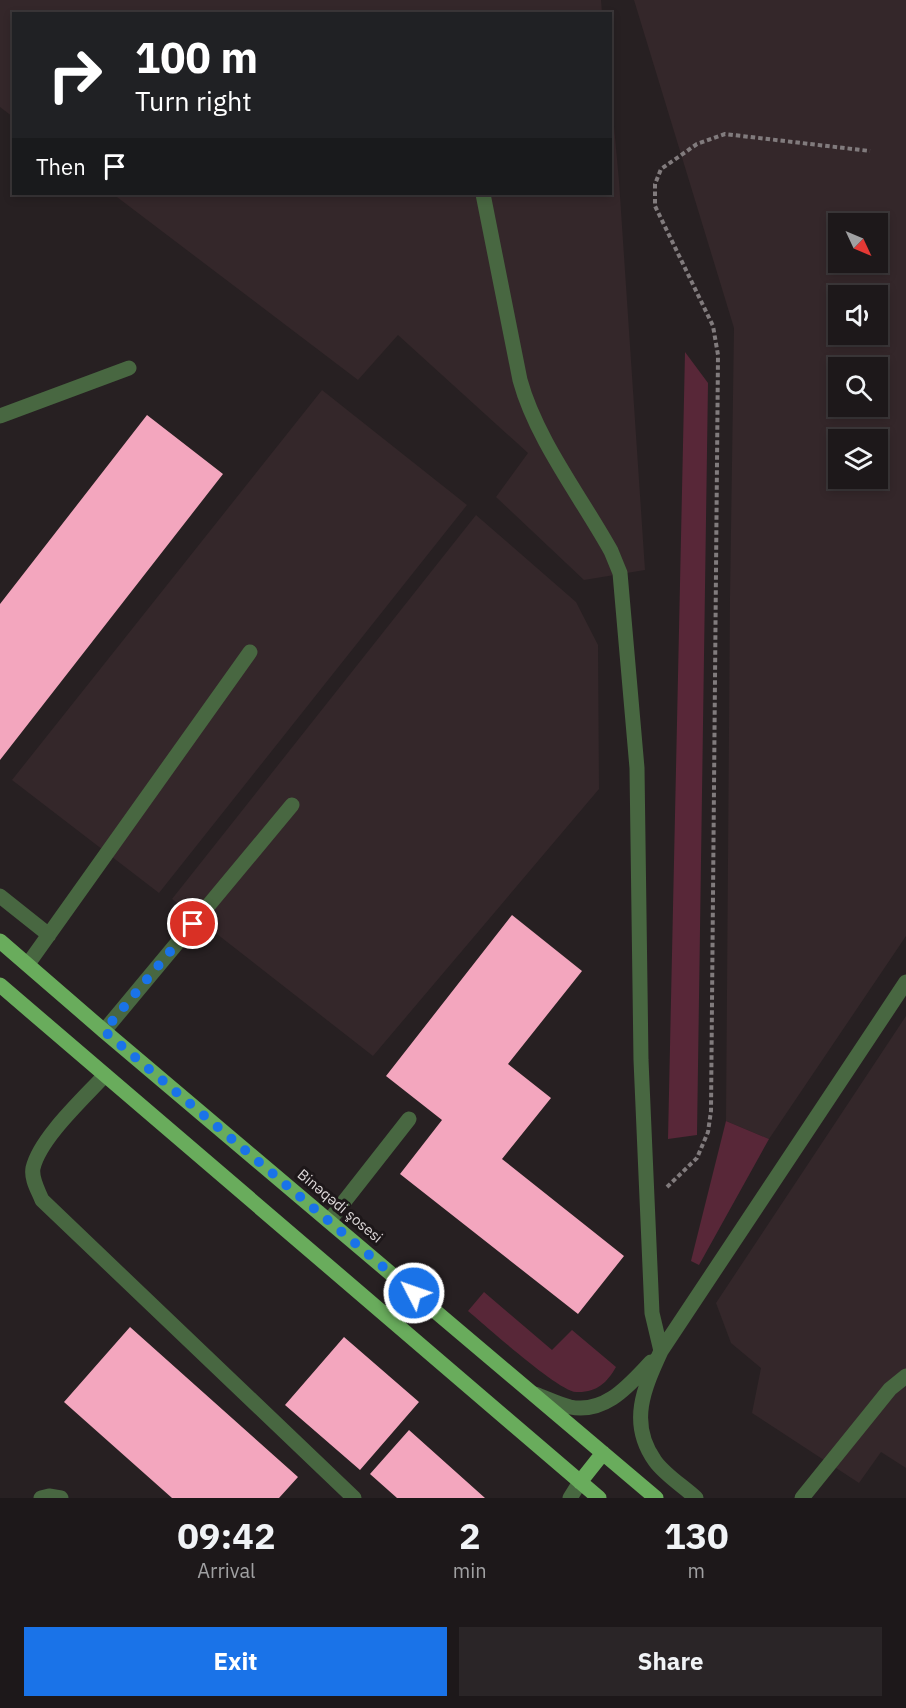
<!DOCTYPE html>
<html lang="en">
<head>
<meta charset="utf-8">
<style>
  :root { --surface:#1d181a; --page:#2a2527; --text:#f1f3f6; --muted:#a0a0a2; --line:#3b3739; --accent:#1a73e8 }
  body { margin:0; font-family:"IBM Plex Sans",sans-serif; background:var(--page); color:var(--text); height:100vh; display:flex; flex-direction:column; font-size:22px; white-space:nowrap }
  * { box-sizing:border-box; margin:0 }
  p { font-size:20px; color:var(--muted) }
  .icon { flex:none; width:33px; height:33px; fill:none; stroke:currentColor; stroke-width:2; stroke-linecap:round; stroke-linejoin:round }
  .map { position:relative; height:1498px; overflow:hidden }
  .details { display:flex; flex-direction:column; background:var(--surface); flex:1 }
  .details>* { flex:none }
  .hud { position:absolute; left:12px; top:12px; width:600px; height:183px; border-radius:0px; box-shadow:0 3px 9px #0003,0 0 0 2px var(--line); background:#202124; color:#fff; overflow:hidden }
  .needle { width:39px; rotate:134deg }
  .buttons { position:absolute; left:828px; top:213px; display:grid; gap:12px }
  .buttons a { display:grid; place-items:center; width:60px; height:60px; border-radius:0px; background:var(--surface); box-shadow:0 3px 9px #0003,0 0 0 2px var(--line); font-size:30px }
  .pin { position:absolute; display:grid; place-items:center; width:51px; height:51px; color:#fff; margin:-26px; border:3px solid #fff; border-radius:50%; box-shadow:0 2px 6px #0007 }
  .me { position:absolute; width:66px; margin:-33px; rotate:311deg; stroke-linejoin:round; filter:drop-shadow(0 0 4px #0008) }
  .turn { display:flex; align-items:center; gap:21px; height:126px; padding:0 24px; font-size:27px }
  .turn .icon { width:78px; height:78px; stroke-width:2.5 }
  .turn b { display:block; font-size:42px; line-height:51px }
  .then { display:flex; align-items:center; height:57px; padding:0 24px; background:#0003; gap:12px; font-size:22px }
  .eta { display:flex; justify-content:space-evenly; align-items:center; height:102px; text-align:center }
  .eta b { font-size:36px; font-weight:700; line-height:42px }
  .cta { display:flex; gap:12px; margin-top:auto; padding:12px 24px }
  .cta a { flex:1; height:69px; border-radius:0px; background:var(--accent); color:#fff; font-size:24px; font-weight:700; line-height:69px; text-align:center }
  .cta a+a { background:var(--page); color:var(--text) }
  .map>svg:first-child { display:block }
  .built { fill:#34272a; fill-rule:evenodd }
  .green { fill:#582738 }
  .building { fill:#f3a6be }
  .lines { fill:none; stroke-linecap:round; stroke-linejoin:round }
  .path { stroke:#817b7d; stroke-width:4; stroke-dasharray:4.5 3; stroke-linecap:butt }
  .minor { stroke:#486741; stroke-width:15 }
  .major { stroke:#69ac5c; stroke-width:15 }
  .route { stroke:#1a73e8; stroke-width:10; stroke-dasharray:0 18 }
  .labels { text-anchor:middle; stroke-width:6; stroke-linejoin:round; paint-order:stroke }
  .street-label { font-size:15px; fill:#dcd7d8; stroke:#1d1719 }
</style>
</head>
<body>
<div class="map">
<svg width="906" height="1498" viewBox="0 0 906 1498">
  <rect width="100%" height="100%" fill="#272022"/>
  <path class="built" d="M0 0H601L602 13 14 14 13 117 0 107Z
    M634 0H906V936L769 1139 726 1121 730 597 734 328ZM838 224H878V262H838ZM838 296H878V334H838ZM838 368H878V406H838ZM838 440H878V478H838Z
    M611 94 619 181 645 570 584 580 496 497 528 453 398 335 358 380 113 194H610Z
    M322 390 467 505 159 893 12 780Z
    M476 515 576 602 598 645 599 789 373 1056 172 899Z
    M906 1016V1468L881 1452 859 1483 752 1413 761 1368 731 1343 716 1303Z"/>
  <path class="green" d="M685 352 708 383 697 1135 668 1139Z
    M726 1121 769 1139 699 1265 691 1261Z
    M484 1292 552 1350 572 1330 616 1367C607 1383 596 1393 576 1392 558 1391 486 1326 468 1311Z"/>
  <path class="building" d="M147 415 223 474 0 760V604Z
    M512 915 582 971 508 1064 551 1098 502 1159 624 1256 578 1314 400 1174 442 1120 386 1076Z
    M130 1327 298 1477 279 1498H172L64 1402Z
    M344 1337 419 1402 360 1470 285 1405Z
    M409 1430 485 1498H397L370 1474Z"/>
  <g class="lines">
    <path class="path" d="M667 1187 697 1158 708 1132 711 1111 718 355 713 326 655 206V184L661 169 697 144 725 134 870 151"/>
    <path class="minor" d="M483 194 520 380C536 439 581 497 611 551L620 573 637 768 641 1060 652 1313 661 1351
      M0 416 129 368
      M0 896 49 935
      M28 964 250 652
      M104 1031 292 805
      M105 1075C84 1098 40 1138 33 1168 31 1179 38 1190 42 1200L354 1498
      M329 1221 409 1119
      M535 1394C546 1398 558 1404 570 1407 606 1414 629 1385 651 1362
      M41 1498 49 1496 61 1498
      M570 1498 580 1482
      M696 1498C683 1486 665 1475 655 1461 628 1423 644 1388 661 1351L906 982
      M802 1498 890 1389 906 1376"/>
    <path class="major" d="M0 941 104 1031 656 1498
      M0 985 599 1498
      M580 1482 603 1453"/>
  </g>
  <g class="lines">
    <path class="route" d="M193 924 104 1031 414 1293"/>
  </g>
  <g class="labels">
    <g class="street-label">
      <text transform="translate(340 1206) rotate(40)" y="5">Binəqədi şosesi</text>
    </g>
  </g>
</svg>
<div class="buttons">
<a><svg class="needle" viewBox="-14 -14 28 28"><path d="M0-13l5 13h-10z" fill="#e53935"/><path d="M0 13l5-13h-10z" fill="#a0a0a2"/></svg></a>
<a><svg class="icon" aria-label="sound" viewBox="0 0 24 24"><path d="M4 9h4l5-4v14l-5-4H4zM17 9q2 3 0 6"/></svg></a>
<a><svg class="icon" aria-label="search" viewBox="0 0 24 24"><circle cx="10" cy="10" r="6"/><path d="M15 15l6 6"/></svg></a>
<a><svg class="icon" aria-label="layers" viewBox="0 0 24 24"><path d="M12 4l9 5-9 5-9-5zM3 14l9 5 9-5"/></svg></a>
</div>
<div class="pin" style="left:193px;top:924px;background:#d93025"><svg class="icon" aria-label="arrive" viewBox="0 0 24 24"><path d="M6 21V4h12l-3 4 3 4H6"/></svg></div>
<svg class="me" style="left:414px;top:1293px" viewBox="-20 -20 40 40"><circle r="17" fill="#1a73e8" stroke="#fff" stroke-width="3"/><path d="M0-11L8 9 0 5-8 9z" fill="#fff"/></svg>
<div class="hud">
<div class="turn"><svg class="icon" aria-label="right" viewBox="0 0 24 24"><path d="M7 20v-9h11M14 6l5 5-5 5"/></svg><div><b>100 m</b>Turn right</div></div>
<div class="then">Then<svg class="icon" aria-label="arrive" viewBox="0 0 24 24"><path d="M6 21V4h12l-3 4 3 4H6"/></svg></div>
</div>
</div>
<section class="details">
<div class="eta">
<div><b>09:42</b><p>Arrival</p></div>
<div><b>2</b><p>min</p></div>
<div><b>130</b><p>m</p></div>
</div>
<div class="cta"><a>Exit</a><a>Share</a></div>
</section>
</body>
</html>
